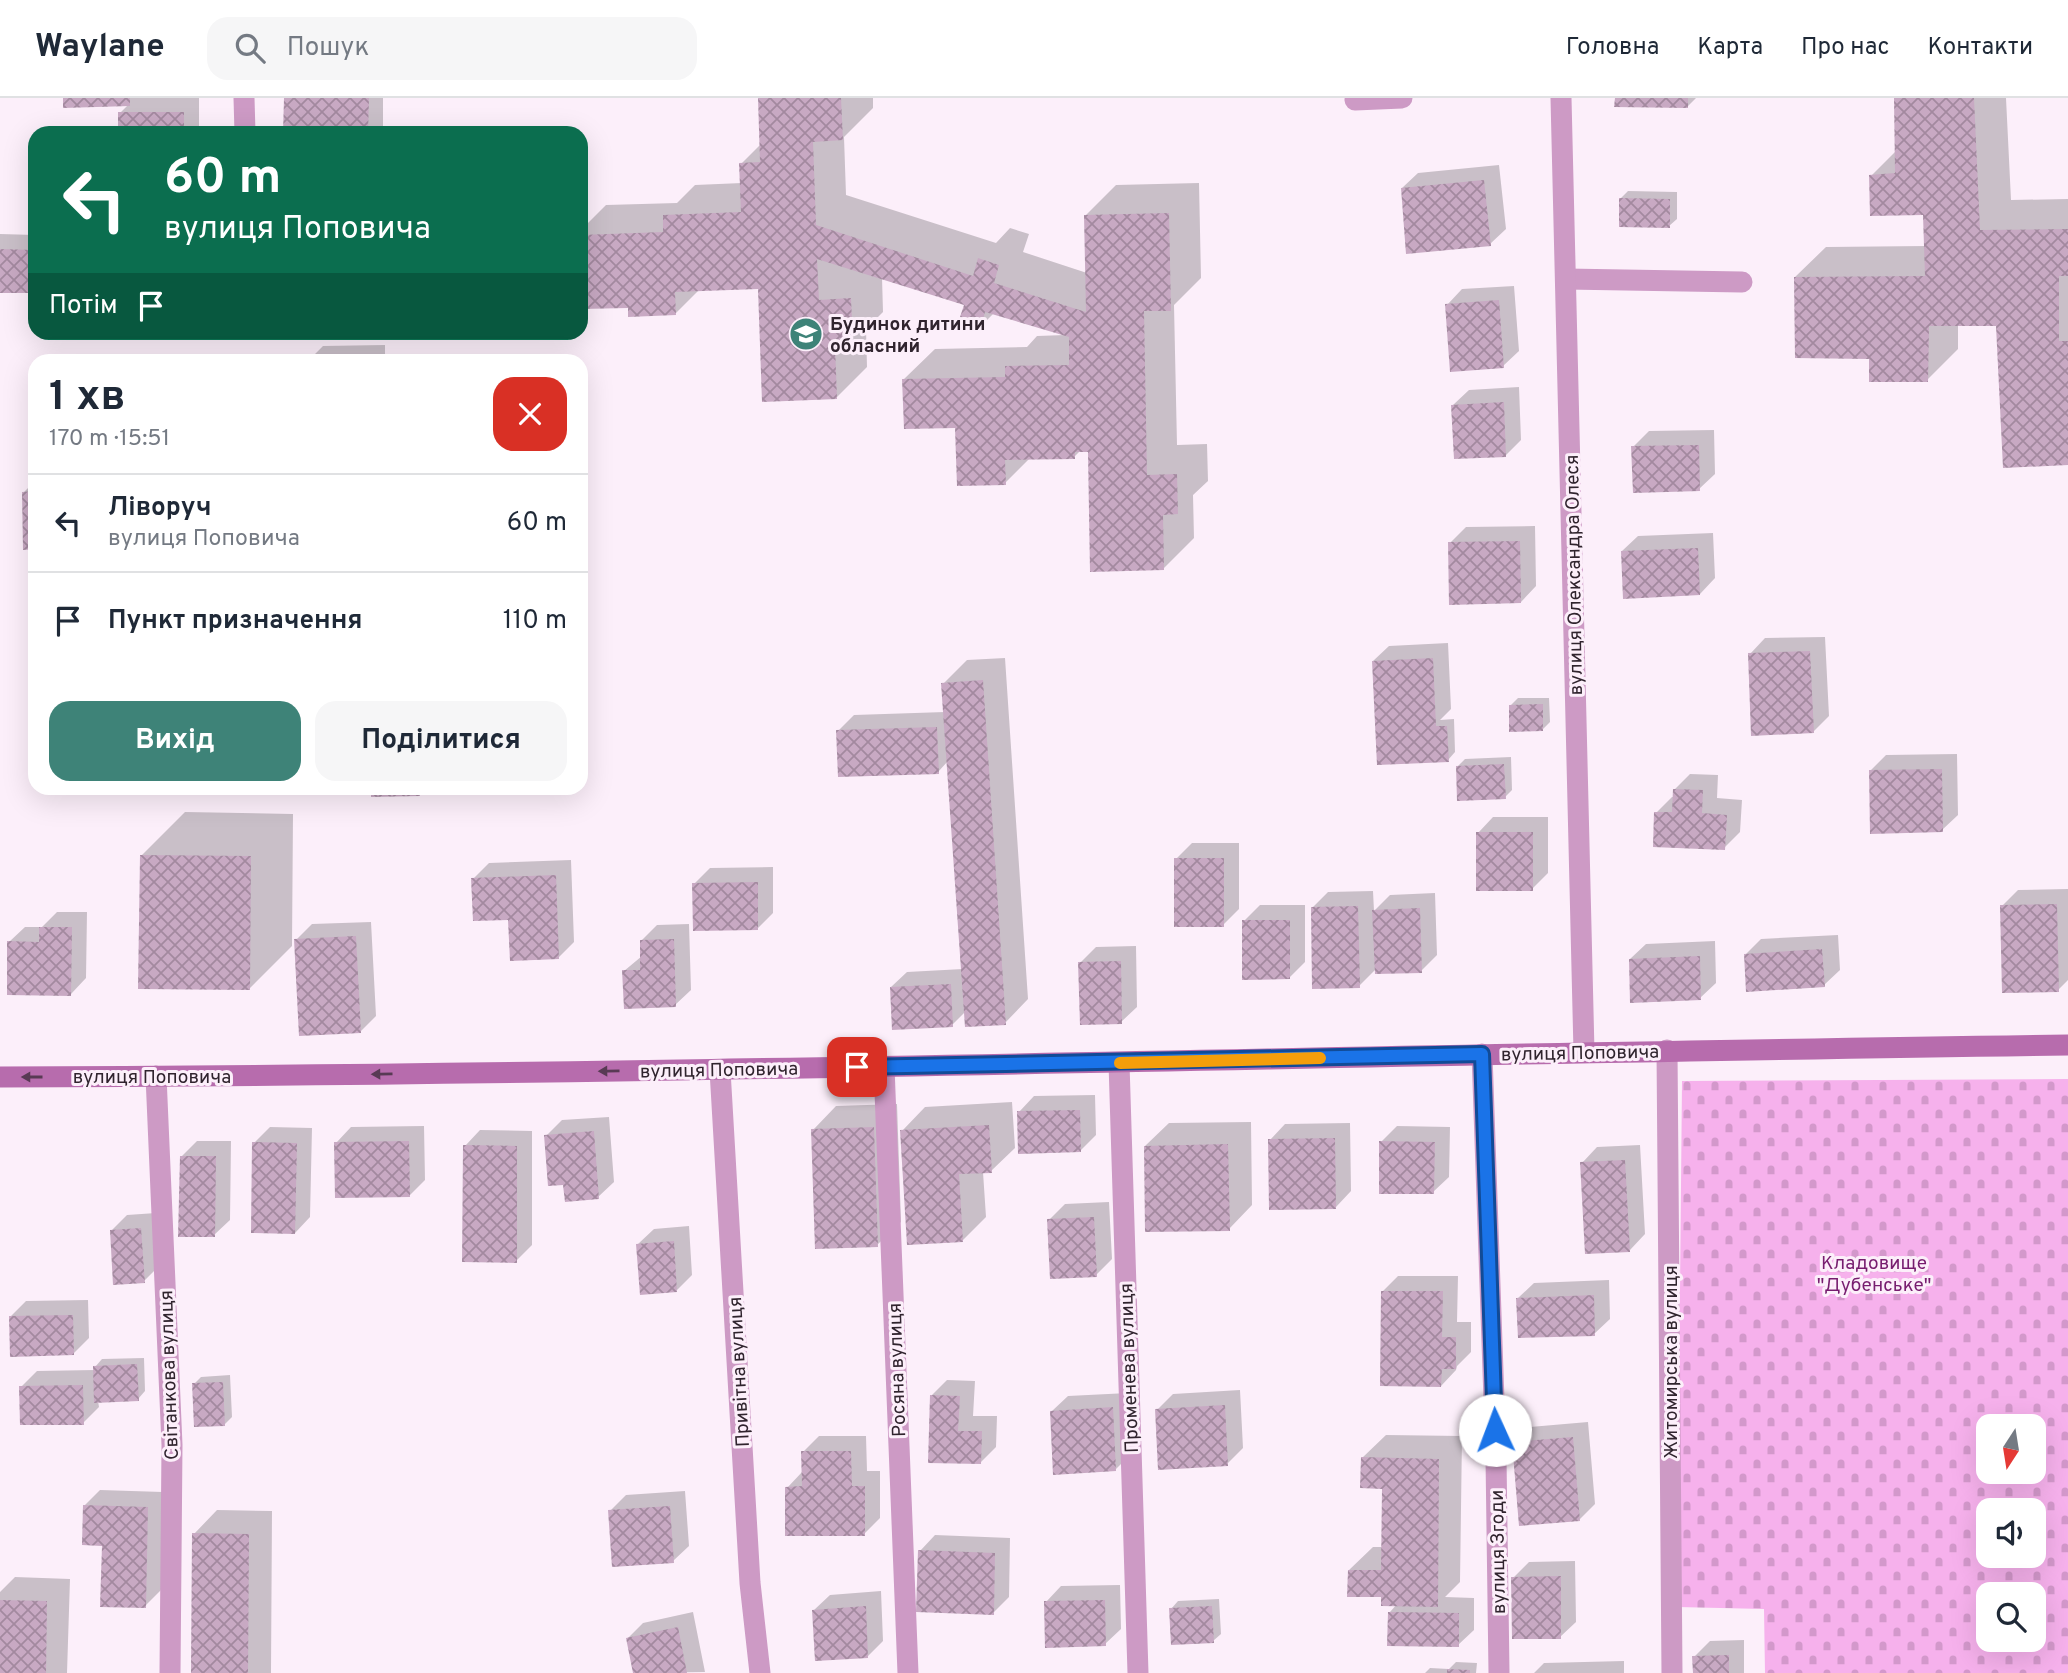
<!DOCTYPE html>
<html lang="uk">
<head>
<meta charset="utf-8">
<style>
  :root { --surface:#fff; --page:#f6f6f7; --text:#1f2937; --muted:#747a83; --line:#e0e1e3; --accent:#3e8378 }
  body { margin:0; font-family:Overpass,sans-serif; background:var(--page); color:var(--text); height:100vh; display:flex; flex-direction:column; font-size:26px; white-space:nowrap }
  * { box-sizing:border-box; margin:0 }
  p { font-size:23px; color:var(--muted) }
  .icon { flex:none; width:38px; height:38px; fill:none; stroke:currentColor; stroke-width:2; stroke-linecap:round; stroke-linejoin:round }
  .map { position:relative; flex:1; overflow:hidden }
  .side { position:absolute; left:28px; top:256px; width:560px; height:441px; display:flex; flex-direction:column; background:var(--surface); border-radius:21px; box-shadow:0 7px 28px #0002 }
  .side>* { flex:none }
  .hud { position:absolute; left:28px; top:28px; width:560px; height:214px; border-radius:21px; box-shadow:0 7px 28px #0002; background:#0b6e4f; color:#fff; overflow:hidden }
  .needle { width:46px; rotate:192deg }
  .buttons { position:absolute; left:1976px; top:1316px; display:grid; gap:14px }
  .buttons a { display:grid; place-items:center; width:70px; height:70px; border-radius:14px; background:var(--surface); box-shadow:0 7px 28px #0002; font-size:35px }
  .pin { position:absolute; display:grid; place-items:center; width:60px; height:60px; color:#fff; margin:-30px; border-radius:14px; box-shadow:0 4px 10px #0006 }
  .me { position:absolute; width:77px; margin:-38px; rotate:358deg; stroke-linejoin:round; filter:drop-shadow(0 0 5px #0008) }
  .turn { display:flex; align-items:center; gap:24px; height:147px; padding:0 21px; font-size:32px }
  .turn .icon { width:91px; height:91px; stroke-width:2.5 }
  .turn b { display:block; font-size:49px; line-height:60px }
  .then { display:flex; align-items:center; height:66px; padding:0 21px; background:#0003; gap:14px; font-size:26px }
  .round { display:grid; place-items:center; flex:none; width:74px; height:74px; border-radius:21px; background:var(--page) }
  .headline { display:flex; align-items:center; justify-content:space-between; height:119px; padding:0 21px }
  h1 { font-size:42px; font-weight:700; line-height:52px }
  .cta { display:flex; gap:14px; margin-top:auto; padding:14px 21px }
  .cta a { flex:1; height:80px; border-radius:21px; background:var(--accent); color:#fff; font-size:28px; font-weight:700; line-height:80px; text-align:center }
  .cta a+a { background:var(--page); color:var(--text) }
  ul { padding:0; list-style:none }
  li { display:flex; align-items:center; gap:21px; height:98px; padding:0 21px; border-top:2px solid var(--line) }
  li div { flex:1 }
  li b { display:block; font-size:26px }
  li em { font-style:normal }
  header { display:flex; align-items:center; gap:42px; box-sizing:border-box; height:98px; padding:0 35px; background:var(--surface); border-bottom:2px solid var(--line) }
  header strong { font-size:33px }
  nav { display:flex; gap:38px; margin-inline-start:auto; font-size:24px }
  .search { width:490px; height:63px; background:var(--page); display:flex; align-items:center; gap:18px; box-sizing:border-box; padding:0 24px; border-radius:21px; color:var(--muted); font-size:26px }
  .map>svg:first-child { display:block }
  .cemetery { fill:url(#cemetery-stones); fill-rule:evenodd }
  .shadow { fill:#0003 }
  .building { fill:url(#building-cross-hatch) }
  .lines { fill:none; stroke-linecap:round; stroke-linejoin:round }
  .lane { stroke:#cd9ac5; stroke-width:21 }
  .street { stroke:#cd9ac5; stroke-width:21 }
  .secondary { stroke:#b76cad; stroke-width:21 }
  .oneway { fill:#583a54 }
  .route-casing { stroke:#114b97; stroke-width:18 }
  .route { stroke:#1a73e8; stroke-width:12 }
  .slow { stroke:#f59e0b; stroke-width:12 }
  .labels { text-anchor:middle; stroke-width:6; stroke-linejoin:round; paint-order:stroke }
  .poi-label { font-size:19px; font-weight:bold; fill:#30242e; stroke:#fceffa; text-anchor:start }
  .street-label { font-size:19px; fill:#30242e; stroke:#fceffa }
  .park-label { font-size:19px; fill:#771d6f; stroke:#fceffa }
</style>
</head>
<body>
<header>
<strong>Waylane</strong>
<div class="search"><svg class="icon" aria-label="search" viewBox="0 0 24 24"><circle cx="10" cy="10" r="6"/><path d="M15 15l6 6"/></svg>Пошук</div>
<nav><a>Головна</a><a>Карта</a><a>Про нас</a><a>Контакти</a></nav>
</header>
<div class="map">
<svg width="2068" height="1575" viewBox="0 0 2068 1575">
  <defs>
    <pattern id="cemetery-stones" width="16" height="16" patternUnits="userSpaceOnUse" patternTransform="scale(1.75)"><rect width="16" height="16" fill="#f6b1ec"/><path d="M2 7V4a2 2 0 0 1 4 0v3zM10 15v-3a2 2 0 0 1 4 0v3z" fill="#d398cb"/></pattern>
    <pattern id="building-cross-hatch" width="8" height="8" patternUnits="userSpaceOnUse" patternTransform="scale(1.75)"><rect width="8" height="8" fill="#c8a9c3"/><path d="M0 0l8 8M0 8l8-8" fill="none" stroke="#a3899f"/></pattern>
  </defs>
  <rect width="100%" height="100%" fill="#fceffa"/>
  <path class="cemetery" d="M2068 981V1575H1765L1764 1511 1677 1509 1682 983ZM1988 1328H2034V1374H1988ZM1988 1412H2034V1458H1988ZM1988 1496H2034V1542H1988Z"/>
  <path class="shadow" d="M65 0H199V35H120V15L129 6Z
    M285 0H383V33L381 35H285Z
    M760 0H873V10L844 39 846 97 996 145 1010 130 1029 136 1023 154 1087 175 1085 118 1116 87 1199 85 1201 180 1174 207 1177 347 1207 346 1208 383 1193 397 1194 440 1164 470 1090 352H1081L1074 359 1030 360 1005 385 957 328 904 281 935 251 1027 249 1037 238 1065 237 994 215 979 230 966 206 882 179 883 214 866 231 867 269 836 300 760 189 700 191 676 215 630 208 581 209V132L606 107 677 105 695 87 742 85 741 66 762 45Z
    M1616 0H1696L1687 9Z
    M1896 0H2006L2011 102 2068 101V365L1998 226H1958V251L1927 282 1871 259 1795 179 1826 149 1926 148 1924 115 1871 78 1897 52Z
    M1499 67 1506 131 1490 146 1402 90 1418 75Z
    M1628 93 1677 94V121L1669 128 1621 100Z
    M0 136 35 137V194L0 193Z
    M1514 188 1519 253 1503 268 1447 207 1462 191Z
    M385 247V262H309L323 248Z
    M1519 289 1521 342 1506 357 1453 307 1469 292Z
    M1714 332 1715 376 1699 391 1633 349 1649 333Z
    M35 383V450L24 394Z
    M1535 428 1536 488 1521 504 1450 445 1466 429Z
    M1713 435 1715 480 1700 496 1622 453 1638 438Z
    M1825 539 1829 618 1813 634 1750 556 1765 540Z
    M1448 545 1451 611 1440 622 1454 621 1455 654 1448 662 1373 563 1389 548Z
    M1005 560 1028 901 1005 925 965 914 952 927 891 889 907 874 963 871 948 663 938 674 838 633 854 617 945 614 943 586 967 562Z
    M1518 600H1549L1550 624 1543 631 1510 608Z
    M1957 656 1958 717 1942 732 1870 673 1886 657Z
    M1511 659 1512 692 1505 699 1458 668 1465 661Z
    M1690 676 1718 677 1717 700 1742 702 1740 734 1724 750 1656 715 1672 699H1674L1675 691Z
    M373 690H426L419 697 373 698Z
    M185 714 293 716 292 848 249 891 142 757Z
    M1493 719H1548V775L1532 791 1478 735Z
    M1192 745H1239V811L1223 827 1176 761Z
    M571 762 574 844 559 859 510 820 473 781 489 765Z
    M773 769V815L758 830 694 786 710 770Z
    M2068 791V882L2058 892 2002 808 2018 792Z
    M1373 793 1374 813 1390 797 1435 795 1437 857 1421 873 1376 871 1359 888 1313 809 1328 794Z
    M1260 807H1305V864L1289 880 1244 823Z
    M57 814H87L86 880 71 896 9 844 25 829H42Z
    M371 824 376 918 360 934 296 842 312 826Z
    M689 826 691 892 675 907 624 873 642 858 641 843 657 827Z
    M1838 837 1840 872 1824 887 1745 857 1761 841Z
    M1715 843 1716 885 1700 900 1630 861 1646 846Z
    M1136 848 1137 909 1121 924 1080 865 1096 849Z
    M1095 997 1096 1037 1080 1053 1019 1014 1034 998Z
    M1012 1004 1015 1050 991 1073 983 1074 986 1119 962 1143 902 1033 925 1009Z
    M897 1006 901 1124 877 1147 813 1032 836 1008Z
    M609 1019 614 1084 598 1099 546 1038 562 1022Z
    M1251 1024 1252 1107 1229 1131 1145 1048 1169 1025Z
    M1350 1025 1351 1093 1336 1109 1270 1042 1285 1026Z
    M424 1028 425 1082 409 1098 336 1045 351 1029Z
    M1397 1028 1450 1029 1449 1079 1433 1094 1381 1044Z
    M270 1029 312 1030 310 1119 295 1135 254 1045Z
    M480 1032 532 1033V1147L516 1163 465 1048Z
    M197 1043H231L230 1122 214 1137 181 1059Z
    M1640 1047 1645 1136 1630 1152 1582 1065 1597 1049Z
    M1109 1104 1112 1161 1096 1177 1049 1122 1065 1106Z
    M156 1115 160 1167 144 1183 111 1133 127 1117Z
    M689 1128 692 1177 677 1192 638 1146 654 1131Z
    M1398 1178H1458L1457 1224H1471V1254L1457 1268 1456 1272 1441 1288 1383 1193Z
    M1609 1182 1610 1221 1594 1236 1518 1200 1534 1185Z
    M88 1202 89 1240 73 1256 11 1218 26 1203Z
    M144 1260 145 1293 138 1301 98 1303 99 1309 83 1325 21 1289 37 1273 95 1272V1269L102 1261Z
    M230 1277 232 1319 224 1327 194 1286 201 1279Z
    M947 1282 975 1283 973 1318H997L996 1349 980 1365 931 1298Z
    M1240 1292 1243 1350 1227 1366 1157 1312 1173 1296Z
    M1128 1295 1131 1356 1115 1372 1052 1313 1068 1298Z
    M1588 1324 1595 1406 1579 1422 1514 1344 1530 1329Z
    M1386 1337 1462 1338 1460 1484 1445 1499 1474 1500V1532L1458 1547 1390 1514 1397 1506 1349 1472 1373 1449H1383L1384 1389 1362 1360Z
    M819 1338H866L867 1373H880V1420L864 1436 787 1390 803 1373V1354Z
    M100 1392 163 1394 161 1492 145 1508 104 1446 84 1408Z
    M685 1393 689 1448 673 1463 610 1413 626 1397Z
    M217 1412 272 1413 271 1575H193L194 1436Z
    M935 1437 1010 1440 1009 1499 993 1515 920 1453Z
    M1575 1463 1576 1524 1560 1539 1513 1480 1529 1464Z
    M15 1479 70 1481 67 1575H0V1494Z
    M1120 1487 1121 1531 1105 1546 1046 1504 1061 1488Z
    M881 1493 883 1543 868 1558 814 1512 830 1497Z
    M1219 1501 1221 1536 1213 1543 1171 1511 1178 1503Z
    M693 1514 705 1574 635 1575 628 1540 643 1525Z
    M1744 1542V1575H1694V1559L1710 1543Z
    M1624 1563V1575H1534L1544 1565Z
    M1456 1564 1477 1565 1476 1575H1425L1430 1570 1449 1571Z"/>
  <path class="building" d="M63 0H130V8L63 10Z
    M284 0H369L368 35H283Z
    M758 0H841L843 42 813 44 816 127 973 178 978 160 999 167 994 185 1086 214 1084 117 1169 115 1171 213H1144L1147 377 1177 376 1178 416 1163 417 1164 472 1090 474 1088 354H1075V361L1005 362 1006 387 957 388 955 330 904 331 902 281 1005 279V268L1069 267V239L985 214 980 232 958 225 964 207 817 161 819 202 851 200 853 246 835 247 837 301 762 304 758 191 675 194 676 217 628 219V210L581 211V137L663 134V117L741 114 739 65 760 64Z
    M1615 0H1688V10L1614 9Z
    M1894 0H1974L1980 132 2068 131V178H2059V243H2068V367L2003 370 1996 228H1929L1928 284H1869V261L1795 260 1794 179 1925 178 1923 117 1870 118 1869 77 1895 75Z
    M118 14H184V35H118Z
    M1484 82 1491 148 1406 156 1401 90Z
    M1619 100 1670 101V130L1619 129Z
    M0 151 35 152V195H0Z
    M1499 202 1504 270 1450 274 1445 206Z
    M1504 304 1506 359 1454 361 1451 307Z
    M1699 347 1700 393 1633 395 1631 348Z
    M35 393V451L23 452 22 394Z
    M1520 443 1521 505 1449 507 1448 444Z
    M1698 450 1700 497 1623 501 1621 453Z
    M1810 553 1814 635 1751 638 1748 555Z
    M1433 560 1436 628H1447L1449 664 1377 667 1372 563Z
    M983 582 1006 927 965 929 941 585Z
    M1543 606V633L1509 634V607Z
    M937 629 939 676 838 679 836 632Z
    M1504 666 1506 701 1457 703 1456 668Z
    M1942 671 1943 734 1870 736 1869 672Z
    M371 690H420V698L371 699Z
    M1673 691 1703 692 1702 715 1727 717 1725 752 1653 749 1654 714H1672Z
    M1476 734H1533V793H1476Z
    M140 757 251 758 250 892 138 891Z
    M1174 760H1224V829H1174Z
    M556 777 559 861 510 863 508 822 473 823 471 780Z
    M758 784V832L693 833 692 785Z
    M2057 806 2059 894 2002 895 2000 807Z
    M1358 808 1360 890 1312 891 1311 809Z
    M1420 810 1422 875 1375 876 1372 812Z
    M1242 822H1290V881L1242 882Z
    M39 829H72L71 898 7 897V843L39 844Z
    M356 838 361 935 299 938 294 841Z
    M674 841 676 909 624 911 622 872H640V842Z
    M1822 851 1825 889 1746 894 1744 856Z
    M1700 858 1701 902 1630 905 1629 861Z
    M1121 863 1122 926 1080 927 1078 864Z
    M951 886 953 929 892 932 890 889Z
    M1080 1012 1081 1054 1018 1056 1017 1013Z
    M989 1027 992 1075 959 1076 963 1144 907 1147 900 1032Z
    M874 1029 878 1149 815 1151 811 1031Z
    M594 1033 599 1101 565 1104 563 1087 548 1088 544 1037Z
    M1335 1040 1336 1111 1269 1112 1268 1041Z
    M409 1043 410 1099 335 1100 334 1044Z
    M1379 1043 1435 1044 1434 1096H1379Z
    M252 1044 297 1045 295 1136 251 1135Z
    M1228 1046 1230 1133 1145 1134 1144 1048Z
    M463 1047 517 1048V1165L462 1164Z
    M180 1058H216L215 1139H178Z
    M1625 1062 1630 1154 1585 1156 1580 1064Z
    M1094 1119 1097 1179 1050 1181 1047 1121Z
    M141 1130 145 1185 113 1187 110 1132Z
    M674 1143 677 1194 640 1197 636 1146Z
    M1381 1193H1443L1442 1239H1456V1271H1442L1441 1289 1380 1288Z
    M1594 1197 1595 1238 1518 1240 1516 1200Z
    M73 1217 74 1257 10 1259 9 1218Z
    M137 1266 139 1303 94 1305 93 1268Z
    M223 1284 225 1328 194 1329 192 1285Z
    M83 1287 84 1327H20L19 1288Z
    M930 1297 960 1298 958 1333H982L981 1366 928 1365Z
    M1225 1307 1228 1368 1158 1372 1155 1311Z
    M1113 1309 1116 1373 1053 1377 1050 1313Z
    M1573 1339 1580 1423 1519 1428 1512 1344Z
    M801 1353H851L852 1388H865V1438H785V1389L802 1388Z
    M1361 1359 1439 1361 1438 1509 1381 1508V1499H1347L1348 1472H1381L1382 1391 1360 1390Z
    M83 1407 148 1409 146 1510 100 1509 102 1448 82 1447Z
    M670 1408 674 1465 612 1469 608 1412Z
    M192 1435 249 1436 248 1575H191Z
    M918 1452 995 1455 994 1517 916 1514Z
    M1561 1478V1541H1512L1511 1479Z
    M0 1502 47 1503 46 1575H0Z
    M1105 1502 1106 1548 1045 1550 1044 1503Z
    M866 1508 868 1560 815 1563 812 1512Z
    M1212 1508 1214 1545 1171 1547 1169 1510Z
    M1388 1514 1459 1515V1549L1387 1548Z
    M678 1529 687 1575H633L626 1540Z
    M1729 1557V1575H1693L1692 1558Z
    M1447 1571 1470 1572V1575H1447Z"/>
  <g class="lines">
    <path class="lane" d="M1355 2 1402 0
      M1566 181 1742 184"/>
    <path class="street" d="M244 0 245 35
      M1561 0 1584 954
      M1667 952 1672 1575
      M1482 956 1496 1360 1499 1575
      M1119 965 1138 1575
      M884 969 908 1575
      M720 972 750 1485 760 1575
      M156 978 172 1347 170 1575"/>
    <path class="secondary" d="M0 979C689 977 1379 956 2068 947"/>
  </g>
  <defs><path id="oneway-solid" d="M-6-.8H1V-3.2L6.5 0L1 3.2V.8H-6Z" transform="scale(1.75)"/></defs>
  <g class="oneway">
    <use href="#oneway-solid" transform="translate(609 973) rotate(179)"/>
    <use href="#oneway-solid" transform="translate(382 976) rotate(179)"/>
    <use href="#oneway-solid" transform="translate(32 979) rotate(180)"/>
  </g>
  <g class="lines">
    <defs>
      <path id="route" d="M857 969 1482 956 1495 1332"/>
    </defs>
    <use href="#route" class="route-casing"/>
    <use href="#route" class="route"/>
    <path class="slow" d="M1120 965 1320 960"/>
  </g>
  <defs>
    <symbol id="school-disc" viewBox="-11 -11 22 22"><circle r="9.5" fill="#3e8378" stroke="#fceffa"/><path d="M0-5L7-2L0 1L-7-2ZM-4 1L0 2.5L4 1V4Q0 6-4 4Z" fill="#fff"/></symbol>
  </defs>
  <g fill-rule="evenodd">
    <use href="#school-disc" x="787" y="217" width="38" height="38"/>
  </g>
  <g class="labels">
    <g class="poi-label">
      <text x="830" y="232">Будинок дитини<tspan x="830" dy="22">обласний</tspan></text>
    </g>
    <g class="street-label">
      <text transform="translate(1573 477) rotate(-91)" y="7">вулиця Олександра Олеся</text>
      <text transform="translate(1580 954) rotate(-1)" y="7">вулиця Поповича</text>
      <text transform="translate(719 971) rotate(-1)" y="7">вулиця Поповича</text>
      <text x="152" y="985">вулиця Поповича</text>
      <text transform="translate(1670 1264) rotate(-90)" y="7">Житомирська вулиця</text>
      <text transform="translate(1128 1270) rotate(-92)" y="7">Променева вулиця</text>
      <text transform="translate(896 1272) rotate(-92)" y="7">Росяна вулиця</text>
      <text transform="translate(738 1274) rotate(-93)" y="7">Привітна вулиця</text>
      <text transform="translate(168 1277) rotate(-92)" y="7">Світанкова вулиця</text>
      <text transform="translate(1497 1454) rotate(-91)" y="7">вулиця Згоди</text>
    </g>
    <g class="park-label">
      <text x="1874" y="1171">Кладовище<tspan x="1874" dy="22">"Дубенське"</tspan></text>
    </g>
  </g>
</svg>
<div class="buttons">
<a><svg class="needle" viewBox="-14 -14 28 28"><path d="M0-13l5 13h-10z" fill="#e53935"/><path d="M0 13l5-13h-10z" fill="#747a83"/></svg></a>
<a><svg class="icon" aria-label="sound" viewBox="0 0 24 24"><path d="M4 9h4l5-4v14l-5-4H4zM17 9q2 3 0 6"/></svg></a>
<a><svg class="icon" aria-label="search" viewBox="0 0 24 24"><circle cx="10" cy="10" r="6"/><path d="M15 15l6 6"/></svg></a>
</div>
<div class="pin" style="left:857px;top:969px;background:#d93025"><svg class="icon" aria-label="arrive" viewBox="0 0 24 24"><path d="M6 21V4h12l-3 4 3 4H6"/></svg></div>
<svg class="me" style="left:1495px;top:1332px" viewBox="-20 -20 40 40"><circle r="19" fill="#fff"/><path d="M0-13L10 11 0 6-10 11z" fill="#1a73e8"/></svg>
<div class="hud">
<div class="turn"><svg class="icon" aria-label="left" viewBox="0 0 24 24"><path d="M17 20v-9H6M10 6l-5 5 5 5"/></svg><div><b>60 m</b>вулиця Поповича</div></div>
<div class="then">Потім<svg class="icon" aria-label="arrive" viewBox="0 0 24 24"><path d="M6 21V4h12l-3 4 3 4H6"/></svg></div>
</div>
<section class="side">
<div class="headline"><div><h1>1 хв</h1><p>170 m · 15:51</p></div><a class="round" style="background:#d93025;color:#fff"><svg class="icon" aria-label="close" viewBox="0 0 24 24"><path d="M6 6l12 12M18 6L6 18"/></svg></a></div>
<ul>
<li><svg class="icon" aria-label="left" viewBox="0 0 24 24"><path d="M17 20v-9H6M10 6l-5 5 5 5"/></svg><div><b>Ліворуч</b><p>вулиця Поповича</p></div><em>60 m</em></li>
<li><svg class="icon" aria-label="arrive" viewBox="0 0 24 24"><path d="M6 21V4h12l-3 4 3 4H6"/></svg><div><b>Пункт призначення</b></div><em>110 m</em></li>
</ul>
<div class="cta"><a>Вихід</a><a>Поділитися</a></div>
</section>
</div>
</body>
</html>
